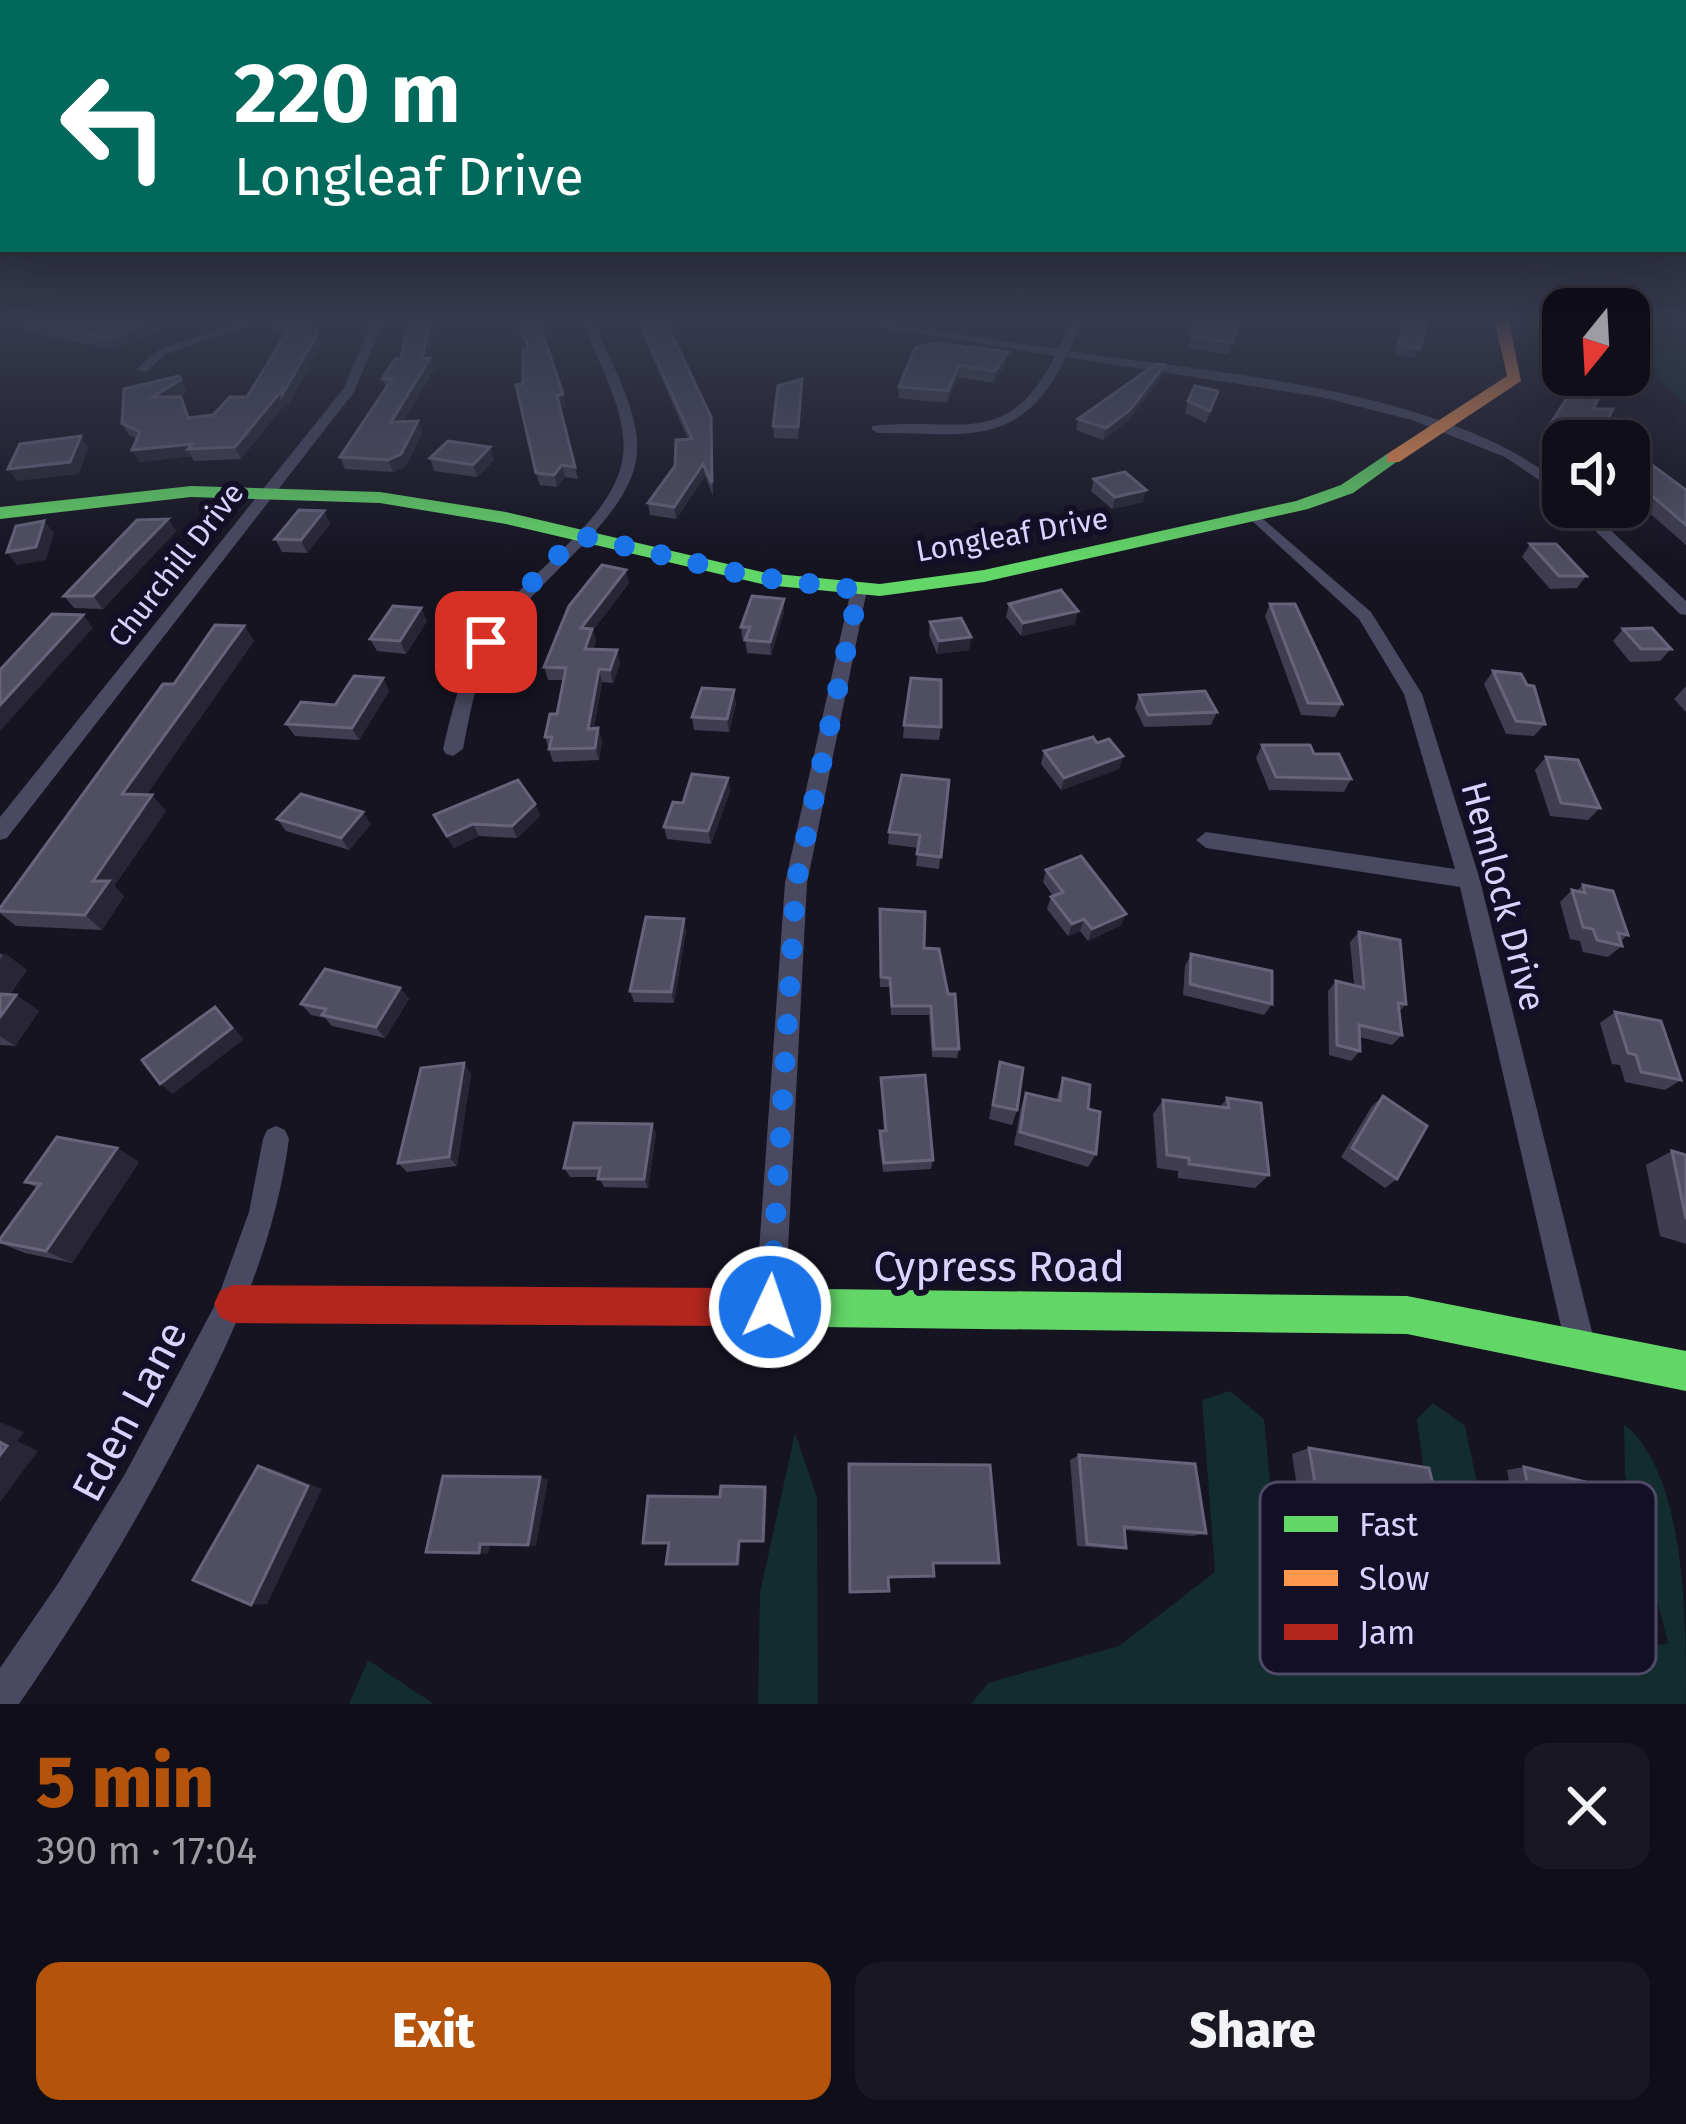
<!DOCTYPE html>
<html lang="en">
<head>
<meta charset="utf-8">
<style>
  :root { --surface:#100f19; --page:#191822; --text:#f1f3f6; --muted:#9c9ca2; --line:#302f38; --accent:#b45309 }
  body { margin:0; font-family:"Fira Sans",sans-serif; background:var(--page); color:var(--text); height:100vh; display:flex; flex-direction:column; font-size:45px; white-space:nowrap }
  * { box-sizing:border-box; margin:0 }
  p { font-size:39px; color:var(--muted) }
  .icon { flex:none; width:66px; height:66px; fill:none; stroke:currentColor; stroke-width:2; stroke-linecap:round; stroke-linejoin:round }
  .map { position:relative; height:1704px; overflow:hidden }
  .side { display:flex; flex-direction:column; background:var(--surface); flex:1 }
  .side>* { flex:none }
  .guide { position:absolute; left:0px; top:0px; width:1686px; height:252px; box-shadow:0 12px 48px #0002,0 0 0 3px var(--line); background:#00695c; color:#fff; overflow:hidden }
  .needle { width:78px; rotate:198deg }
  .buttons { position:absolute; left:1542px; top:288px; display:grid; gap:24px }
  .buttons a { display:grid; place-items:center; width:108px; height:108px; border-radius:24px; background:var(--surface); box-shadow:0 12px 48px #0002,0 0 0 3px var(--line); font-size:60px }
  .pin { position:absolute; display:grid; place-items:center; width:102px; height:102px; color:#fff; margin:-51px; border-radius:24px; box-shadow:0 6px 18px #0006 }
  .me { position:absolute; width:132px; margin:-66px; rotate:3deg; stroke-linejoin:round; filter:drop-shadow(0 0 9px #0008) }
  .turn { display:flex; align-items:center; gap:42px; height:252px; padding:0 36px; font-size:54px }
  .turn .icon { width:156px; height:156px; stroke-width:2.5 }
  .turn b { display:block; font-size:84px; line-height:102px }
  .round { display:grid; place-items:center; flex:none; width:126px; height:126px; border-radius:24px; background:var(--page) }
  .summary { display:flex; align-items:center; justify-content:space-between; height:204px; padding:0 36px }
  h1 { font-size:72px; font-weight:800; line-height:90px; color:var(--accent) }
  .action { display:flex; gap:24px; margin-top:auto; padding:24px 36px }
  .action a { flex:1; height:138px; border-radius:24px; background:var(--accent); color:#fff; font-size:48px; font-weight:800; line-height:138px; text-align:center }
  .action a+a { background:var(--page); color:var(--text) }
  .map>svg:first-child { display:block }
  .green { fill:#132c2d }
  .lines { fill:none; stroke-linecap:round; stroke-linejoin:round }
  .street { fill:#4a4962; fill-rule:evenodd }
  .fast { fill:#63d668; fill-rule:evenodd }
  .slow { fill:#ff974d; fill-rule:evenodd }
  .jam { fill:#b3261e; fill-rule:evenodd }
  .wall { fill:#403d50 }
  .shaded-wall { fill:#282635 }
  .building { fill:#504e63; stroke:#66637b; stroke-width:3 }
  .route { stroke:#1a73e8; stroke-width:21; stroke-dasharray:0 37.8 }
  .labels { text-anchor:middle; stroke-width:12; stroke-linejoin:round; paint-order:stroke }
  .far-street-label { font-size:30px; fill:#d9d4ff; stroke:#130f26 }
  .street-label { font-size:36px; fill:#d9d4ff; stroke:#130f26 }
  .near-street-label { font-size:42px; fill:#d9d4ff; stroke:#130f26 }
  .key { fill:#130f26; stroke:#4e4a67; stroke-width:3 }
  .key-label { font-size:33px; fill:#d9d4ff }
</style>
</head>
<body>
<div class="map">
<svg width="1686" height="1704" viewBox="0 0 1686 1704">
  <rect width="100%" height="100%" fill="#161421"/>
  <path class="green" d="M1642 335 1686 340V404L1661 381Z
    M1230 1391 1264 1419 1273 1513 1323 1579 1439 1589 1417 1419 1433 1403 1465 1426 1500 1593 1566 1664 1668 1643 1625 1475 1624 1424C1686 1474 1686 1616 1686 1704H971L988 1683 1119 1646 1215 1572 1202 1400Z
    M795 1433 817 1497 818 1704H758L760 1593Z
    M368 1660 434 1704H349Z"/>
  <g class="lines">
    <path class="street" d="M241 322H258L166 354 146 372 136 369 158 350Z
      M371 322H383L354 392 7 838 0 840V817L344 388Z
      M583 322H595C609 362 640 409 637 453 632 521 528 584 495 643 476 675 470 714 463 749L453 756 446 754 443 749C454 703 464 659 493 620 529 572 617 517 623 455 628 411 597 362 583 322Z
      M851 322H879L1058 349 1071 322H1083L1069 351C1220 374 1442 388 1563 485V496L1505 457 1412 420 1321 397 1066 357C1021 450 967 433 878 433L871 429 873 426C959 416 1007 451 1055 356Z
      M1571 507H1586L1686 601V615L1680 614Z
      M1256 513 1371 612 1422 694 1480 880 1596 1348 1592 1359 1581 1363 1570 1359 1566 1348 1460 887 1206 848 1196 840 1206 832 1455 869 1404 694 1359 619 1251 520 1249 517Z
      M859 585 867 590 807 883 785 1307 780 1317 770 1322 760 1317 755 1307 785 883 851 590Z
      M276 1126 285 1130 289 1139C275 1244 233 1337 184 1430 135 1525 80 1616 19 1704H0V1668L59 1582 125 1474 216 1303 249 1212 263 1139 267 1130Z"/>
    <path class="fast" d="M1387 454 1402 458 1353 493 1308 509 984 582 880 596 766 585 506 524 380 503 191 497 0 519V507L191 486 380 492 506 512 766 573 880 584 984 570 1296 501 1341 485Z
      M731 1288 1407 1296 1686 1351V1391L1407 1334 731 1326 718 1320 712 1307 718 1294Z"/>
    <path class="slow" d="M1495 322H1509L1521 381 1399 462H1387V454L1507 376Z"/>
    <path class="jam" d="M233 1285 731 1288 744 1294 750 1307 744 1320 731 1326 233 1323 220 1317 214 1304 220 1291Z"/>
  </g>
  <path class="wall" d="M22 322H179L115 350 28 332Z
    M269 322H311L322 343 288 406 286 403 241 459 194 461 191 456 140 462 137 439 129 435 122 423 179 376 187 392 178 397H181L190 418 213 415 247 397 283 339 281 340Z
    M408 322H436L428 358 434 370 403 422 418 421 422 433 406 466 393 472 345 469 340 457 386 388 382 379 401 359Z
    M517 322 563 394 566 406 560 408 578 479 565 477 557 487 540 485 536 473 523 384 527 348Z
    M1238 322 1229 355 1188 348 1191 337Z
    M1404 322H1427L1415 358 1394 354Z
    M642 323 711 417 713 496 705 476 676 519 650 515 648 503 675 466 688 439 646 343Z
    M915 348 1006 364 993 383 958 377 947 403 898 398 899 387Z
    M1581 376 1593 409 1597 441H1563V448L1544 435Z
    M1162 377 1128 421 1103 440 1076 430 1078 419Z
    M802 379 798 439 774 438 773 426Z
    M1218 391 1206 423 1185 413 1188 401Z
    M490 447 494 460 477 477 434 471 430 458Z
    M1629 464 1686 490V545L1629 495Z
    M1094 479 1143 502 1112 509 1091 491Z
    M324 511 330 524 307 553 282 552 275 539Z
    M168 519 176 531 103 609 74 608 64 596Z
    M1530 544 1586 576 1577 588 1550 589 1522 557Z
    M629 583 593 630 596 641 593 649 620 663 613 683 602 682 594 728H598L602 741 599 760 553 762 545 737 557 714 563 680H548L544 667Z
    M784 599V612L771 655 747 653 745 640 742 639 741 627Z
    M1009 604 1075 624 1021 636 1006 617Z
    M1270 604 1342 704 1335 717 1301 715 1265 616Z
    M421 608 427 621 406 654 377 651 370 639Z
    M930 622 971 637 969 650 937 654 929 635Z
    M244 626 254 641 146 795 166 811 114 886 124 896 102 930 16 926 0 913V908L174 684Z
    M1623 629 1671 649 1660 661 1630 662 1613 641Z
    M1493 671 1545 724 1534 736 1506 734 1484 684Z
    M383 678 389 691 359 740 295 736 286 724 335 705Z
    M1686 686V712L1674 699Z
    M1139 695 1217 712 1211 725 1144 727 1135 708Z
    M736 703 729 732 694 730 692 717Z
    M904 725 941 727 939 740 903 738Z
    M1097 743 1123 756 1119 769 1061 790 1041 764 1044 751Z
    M1262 745 1314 754 1351 779 1344 792 1269 790 1256 758Z
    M1546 757 1600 808 1588 820 1550 816 1535 770Z
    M728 778 730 791 711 844 667 839 664 827Z
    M949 780 939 869 916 866 918 848 888 844 889 832Z
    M535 804 540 816 517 838 479 836 454 848 434 815Z
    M277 819 371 824 349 850 286 831Z
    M1046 870 1126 914 1121 925 1088 941 1080 931 1068 936 1047 909 1051 897 1053 896 1043 882Z
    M1583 885 1628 935 1621 941 1622 946 1608 957 1583 952 1580 941 1570 939 1560 902 1572 890 1576 891Z
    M880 909 924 948 959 1049 957 1058 932 1057 929 1015H891L890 987H880Z
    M686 930 674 1003 634 1002 630 991Z
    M1359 932 1406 1004 1399 1012 1402 1035 1392 1045 1359 1037 1360 1051 1351 1061 1329 1055 1328 991 1336 981 1354 985 1350 942Z
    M0 953 27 970 10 994 16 995 39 1011 15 1046 0 1045Z
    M1191 954 1272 1004 1264 1015 1183 995 1185 966Z
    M400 988 409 999 385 1038 332 1026 325 1018 311 1015 301 1004Z
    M1615 1012 1681 1080 1665 1090 1625 1082 1620 1065 1612 1064 1600 1023Z
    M1000 1062 1017 1110 1012 1125 989 1119Z
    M464 1063 471 1074 457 1166 407 1172 398 1163Z
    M881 1078 933 1160 931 1169 883 1172 879 1140 880 1131H884Z
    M1063 1078 1088 1109 1096 1154 1088 1167 1014 1145 1021 1107 1026 1093 1056 1100Z
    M1383 1096 1397 1179 1385 1188 1341 1157 1372 1106Z
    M1227 1098 1269 1175 1255 1188 1178 1178V1171L1157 1168 1153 1114 1163 1100 1220 1107Z
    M652 1124 656 1133 648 1188 604 1187 599 1177H570L564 1168Z
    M117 1148 139 1162 72 1263 25 1253 0 1243 37 1188 25 1182Z
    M1672 1151 1686 1155V1244L1660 1236 1646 1165Z
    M1309 1448 1445 1535 1421 1537 1302 1521 1292 1454Z
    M1079 1455 1206 1533 1192 1536 1124 1530 1126 1548 1115 1549 1077 1546 1070 1460Z
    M1524 1467 1620 1516 1606 1518 1615 1555 1595 1556 1519 1536 1507 1470Z"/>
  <path class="shaded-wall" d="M147 322H179L115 350 108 339Z
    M289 322H298L300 329 281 340 276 330Z
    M430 322H436L428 363 430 358 434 370 396 434 391 422 422 359Z
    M318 333 322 343 288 406 286 403 241 459 235 447Z
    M1008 352 1006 364 993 383 995 371Z
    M959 365 958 377 947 403 948 391Z
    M1165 365 1162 377 1128 421 1103 440 1106 428Z
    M181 380 187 392 158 409 152 397Z
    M563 394 566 406 560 408 557 396Z
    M418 421 422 433 406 466 393 472 388 460Z
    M81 436 88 448 79 474 17 481 8 469Z
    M192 444 188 449 191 456 140 462 132 450Z
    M490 447 494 460 477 477 473 465Z
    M703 464 705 476 676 519 674 507Z
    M562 465 565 477 557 487 554 475Z
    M1146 490 1143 502 1112 509 1115 497Z
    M324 511 330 524 307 553 301 540Z
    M168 519 176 531 103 609 93 596Z
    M44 521 54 533 46 560 17 565 7 552Z
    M626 570 629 583 593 630 596 641 588 661 581 628Z
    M784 599V612L771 655 770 642Z
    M421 608 427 621 406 654 400 641Z
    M1078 611 1075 624 1021 636 1023 623Z
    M83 615 93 628 0 731V705Z
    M244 626 254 641 136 810 122 794Z
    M971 637 969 650 937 654 939 641Z
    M617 650 620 663 613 683 610 670Z
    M599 669 602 682 592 741 588 729Z
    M383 678 389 691 359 740 352 728Z
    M734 690 736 703 729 732 727 719Z
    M598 728 602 741 599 760 595 748Z
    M1123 756 1119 769 1061 790 1064 778Z
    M728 778 730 791 711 844 708 831Z
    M152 795 166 811 114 886 124 896 102 930 85 915 93 881Z
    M535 804 540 816 517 838 512 826Z
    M363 812 371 824 349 850 341 838Z
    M473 824 479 836 454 848 447 836Z
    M1126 914 1121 925 1088 941 1092 929Z
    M684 919 686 930 674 1003 671 992Z
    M1084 919 1080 931 1068 936 1072 924Z
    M5 953 27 970 0 1009V960Z
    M400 988 409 999 385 1038 376 1027Z
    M16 995 39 1011 15 1046 0 1036V1017Z
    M215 1007 244 1039 173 1094 160 1084Z
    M464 1063 471 1074 457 1166 449 1157Z
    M652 1124 656 1133 648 1188 644 1179Z
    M117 1148 139 1162 72 1263 46 1251Z
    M0 1422 24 1432 17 1441 38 1451 0 1502Z
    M258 1466 273 1469 322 1489 267 1604 251 1605Z
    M540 1477 548 1480 536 1546 528 1545Z
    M765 1487 767 1490 765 1542 763 1541Z
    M739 1541 741 1542 740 1565 737 1564Z
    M480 1544 490 1546 488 1554 479 1553Z"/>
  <path class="building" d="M28 322H147L108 339Z
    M271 322H289L276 330Z
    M293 322H311L318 333 282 395V390L235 447 188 449 192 444 132 450 140 432 122 423 124 389 179 376 181 380 152 397H181L188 418 213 415 230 397H247Z
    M408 322H430L422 359 430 358 391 422 418 421 401 454 388 460 340 457 392 379H382L395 359H401Z
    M517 322H539L563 394 557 396 575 467 562 465 554 475 536 473 516 385 523 384V349L529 348Z
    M666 322 711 417 712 483 703 464 674 507 648 503 675 466 676 440 692 439 644 332 642 323Z
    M1197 322H1238L1233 343 1191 337Z
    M1405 322H1427L1420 349 1398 345Z
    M935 343 967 347 964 353 970 346 1008 352 995 371 959 365 948 391 899 387 915 348Z
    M1156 364 1165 365 1130 410 1106 428 1078 419Z
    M1581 376 1607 382 1593 409H1613L1597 441H1577L1551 423Z
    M802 379 798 427 773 426 778 386Z
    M1195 386 1218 391 1210 411 1188 401Z
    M81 436 70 462 8 469 20 444Z
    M448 441 490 447 473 465 430 458Z
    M1648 462 1686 490V525L1629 476V464Z
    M1125 472 1146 490 1115 497 1094 479Z
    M299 510 324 511 301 540 275 539Z
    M168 519 93 596H64L137 520Z
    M44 521 36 547 7 552 16 526Z
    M1530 544H1556L1586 576H1559Z
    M602 565 626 570 581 628 592 629 585 649 617 650 610 670 599 669 588 729 598 728 595 748 549 749 552 737H545L550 714H557L566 668 544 667 569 606Z
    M1061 590 1078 611 1023 623 1009 604Z
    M752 596 784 599 770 642 745 640 750 627H741Z
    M1270 604H1295L1342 704 1308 703Z
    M393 606 421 608 400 641 370 639Z
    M52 614 83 615 0 705V670Z
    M961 618 971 637 939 641 930 622Z
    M215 625 244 626 122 794 152 795 93 881H109L85 915 0 911V908L163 684H174Z
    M1652 628 1671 649H1641L1623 629Z
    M1493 671 1521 674 1527 685 1534 686 1545 724 1516 721Z
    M354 676 383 678 352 728 286 724 301 702 335 705Z
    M911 678 941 680V727L904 725Z
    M702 688 734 690 727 719 692 717Z
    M1205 691 1217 712 1148 715 1139 695Z
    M1093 737 1097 743 1109 739 1123 756 1064 778 1044 751Z
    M1262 745H1310L1314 754H1339L1351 779 1276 777Z
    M1546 757 1578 760 1600 808 1561 803Z
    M692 774 728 778 708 831 664 827 673 802 683 803Z
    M902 775 949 780 941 857 917 854 920 835 889 832Z
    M518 780 535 804 512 826 473 824 447 836 434 815Z
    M301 794 363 812 341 838 277 819Z
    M1081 856 1126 914 1092 929 1084 919 1072 924 1051 897 1063 892 1046 870Z
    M1583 885 1613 891 1628 935 1618 933 1622 946 1597 940 1593 929 1583 927 1572 890 1585 893Z
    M880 909 925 912 924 948 939 949 948 994H955L959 1049H934L931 1006H892L890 978 881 977Z
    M646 917 684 919 671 992 630 991Z
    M1359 932 1400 940 1406 1004 1398 1003 1402 1035 1359 1025 1360 1051 1337 1045 1336 981 1364 988Z
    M1191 954 1272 971V1004L1190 984Z
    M325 969 400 988 376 1027 322 1015 326 1009 301 1004Z
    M0 994 16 995 0 1017Z
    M215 1007 232 1028 160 1084 142 1060Z
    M1615 1012 1661 1021 1681 1080 1641 1072 1636 1055 1628 1053Z
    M1000 1062 1023 1068 1017 1110 993 1105Z
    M464 1063 449 1157 398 1163 421 1068Z
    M925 1075 933 1160 884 1163 880 1131H886L881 1078Z
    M1063 1078 1090 1085 1088 1109 1100 1112 1096 1154 1020 1132 1026 1093 1060 1101Z
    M1383 1096 1427 1126 1397 1179 1352 1148Z
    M1227 1098 1261 1103 1269 1175 1189 1164V1158L1167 1155 1163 1100 1229 1108Z
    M574 1123 652 1124 644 1179H598L600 1168H564Z
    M57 1137 117 1148 46 1251 0 1242V1239L40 1184 25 1182Z
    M1672 1151 1686 1155V1219Z
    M0 1442 7 1446 0 1455Z
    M1309 1448 1429 1468 1445 1535 1321 1518Z
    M1079 1455 1195 1464 1206 1533 1124 1527 1126 1548 1087 1544Z
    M849 1464 990 1465 999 1563H933L934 1576 888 1577 889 1591 850 1592Z
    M258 1466 308 1486 251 1605 193 1580Z
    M1524 1467 1614 1489 1620 1516 1605 1513 1615 1555 1538 1535Z
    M443 1476 540 1477 528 1545 480 1544 479 1553 426 1552Z
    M721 1486 765 1487 763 1541H739L737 1564H666L669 1543H643L648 1496 720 1497Z"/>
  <linearGradient id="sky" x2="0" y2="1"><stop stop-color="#0c0b12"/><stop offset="0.57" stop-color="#363a4e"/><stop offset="1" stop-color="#363a4e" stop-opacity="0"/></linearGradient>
  <rect width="1686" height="561" fill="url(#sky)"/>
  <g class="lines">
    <path class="route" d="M486 642 524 591 578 535 750 576 859 590 796 883 770 1307"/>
  </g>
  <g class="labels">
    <g class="far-street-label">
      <text transform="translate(1012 535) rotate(-10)" y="10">Longleaf Drive</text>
      <text transform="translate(176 565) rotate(-52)" y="10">Churchill Drive</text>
    </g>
    <g class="street-label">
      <text transform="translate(1504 896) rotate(75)" y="13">Hemlock Drive</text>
    </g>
    <g class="near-street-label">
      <text x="999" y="1281">Cypress Road</text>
      <text transform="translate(129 1411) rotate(-62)" y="15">Eden Lane</text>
    </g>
  </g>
  <rect x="1260" y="1482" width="396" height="192" rx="18" class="key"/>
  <rect x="1284" y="1516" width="54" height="16" fill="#63d668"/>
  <rect x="1284" y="1570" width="54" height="16" fill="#ff974d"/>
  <rect x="1284" y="1624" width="54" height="16" fill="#b3261e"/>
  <g class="key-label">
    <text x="1359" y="1536">Fast</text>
    <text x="1359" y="1590">Slow</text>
    <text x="1359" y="1644">Jam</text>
  </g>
</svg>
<div class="buttons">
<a><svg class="needle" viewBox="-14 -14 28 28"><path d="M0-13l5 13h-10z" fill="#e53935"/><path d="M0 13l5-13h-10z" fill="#9c9ca2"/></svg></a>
<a><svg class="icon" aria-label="sound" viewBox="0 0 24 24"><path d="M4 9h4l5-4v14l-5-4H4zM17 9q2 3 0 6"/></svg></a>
</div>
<div class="pin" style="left:486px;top:642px;background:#d93025"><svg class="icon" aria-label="arrive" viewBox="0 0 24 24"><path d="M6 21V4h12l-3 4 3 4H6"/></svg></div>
<svg class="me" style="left:770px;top:1307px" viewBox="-20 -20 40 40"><circle r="17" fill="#1a73e8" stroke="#fff" stroke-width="3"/><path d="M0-11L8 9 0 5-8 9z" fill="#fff"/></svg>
<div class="guide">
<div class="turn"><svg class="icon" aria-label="left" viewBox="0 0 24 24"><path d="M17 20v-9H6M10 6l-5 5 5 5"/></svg><div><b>220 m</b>Longleaf Drive</div></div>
</div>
</div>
<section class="side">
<div class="summary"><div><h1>5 min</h1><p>390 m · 17:04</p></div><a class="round"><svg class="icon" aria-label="close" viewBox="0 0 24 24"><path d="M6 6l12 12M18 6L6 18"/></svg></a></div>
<div class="action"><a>Exit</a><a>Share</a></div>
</section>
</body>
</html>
